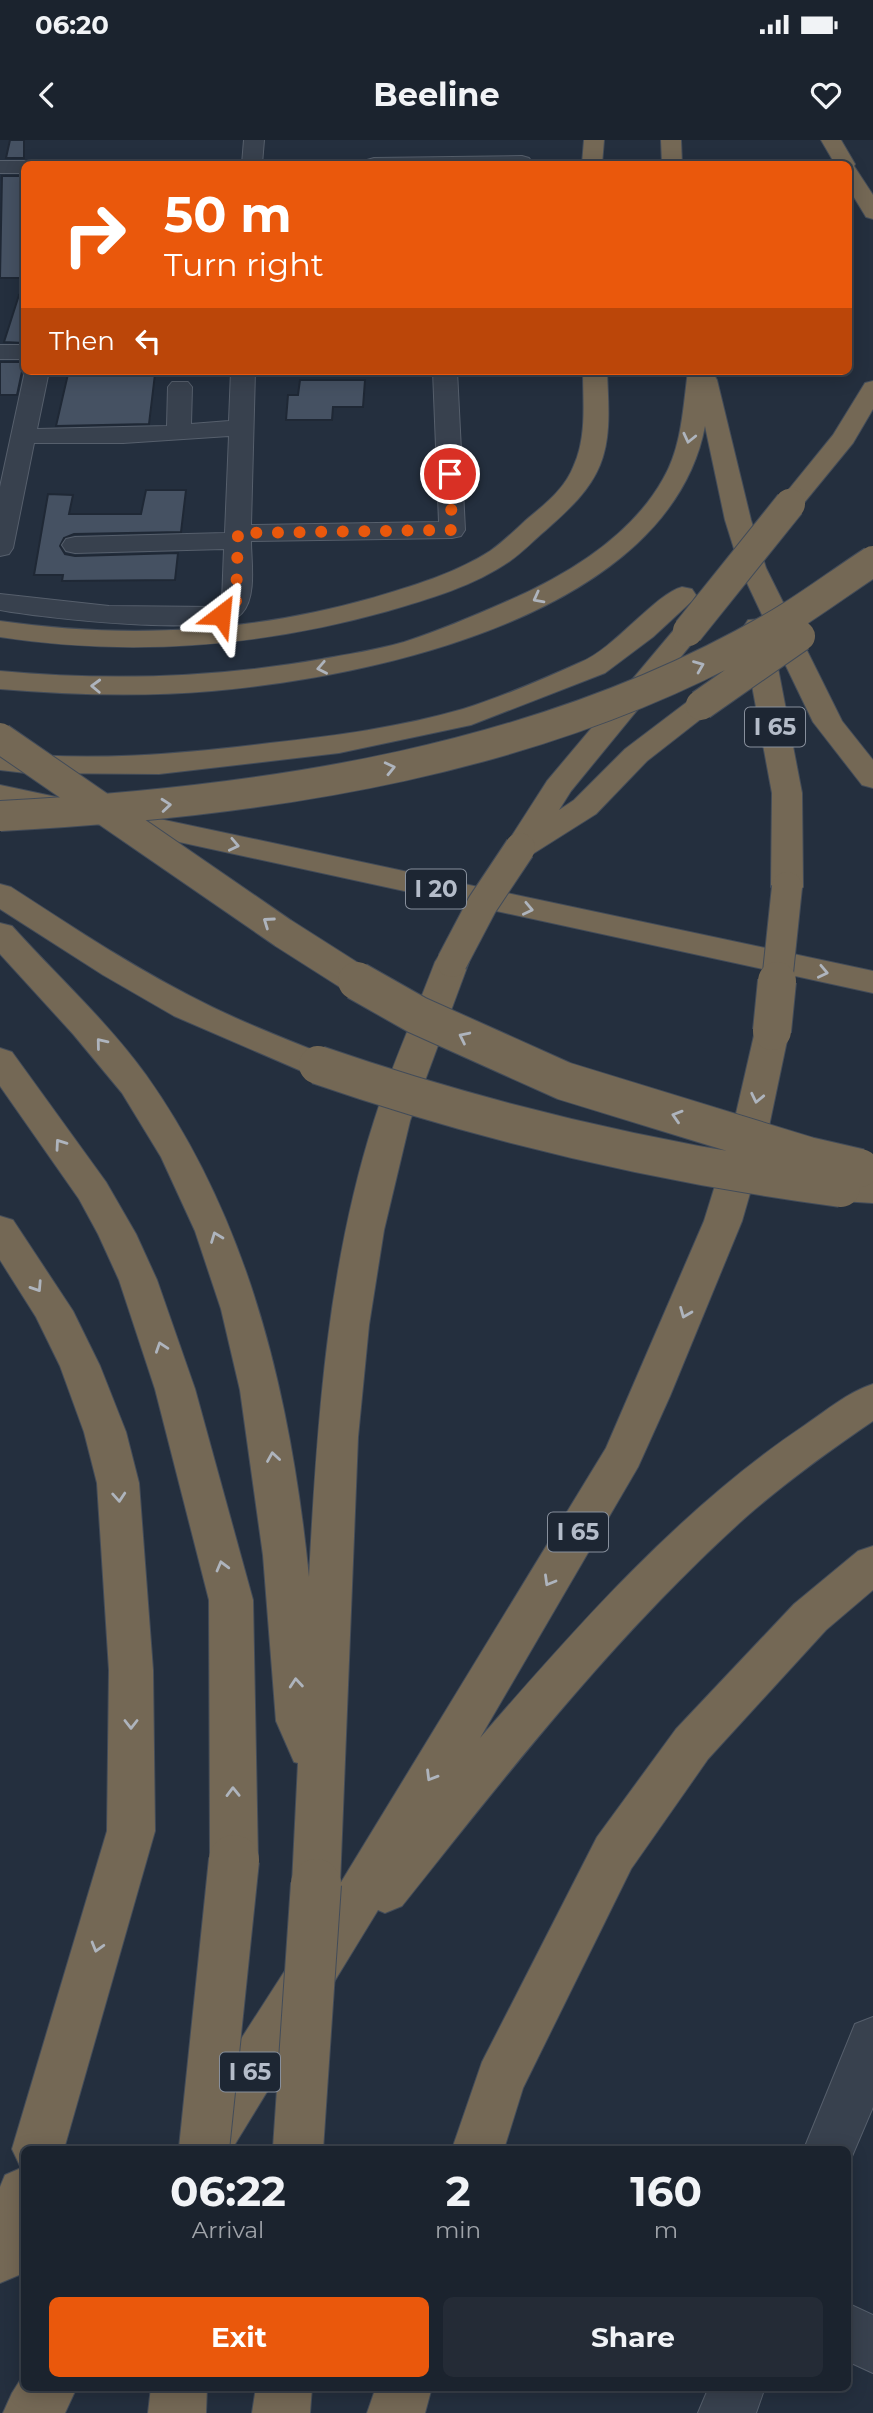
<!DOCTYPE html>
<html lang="en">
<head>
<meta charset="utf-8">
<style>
  :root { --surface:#1b232e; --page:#242b36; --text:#f1f3f6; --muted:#a0a4aa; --line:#39404a; --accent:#ea580c }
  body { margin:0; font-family:Montserrat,sans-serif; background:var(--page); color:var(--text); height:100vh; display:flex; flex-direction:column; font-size:26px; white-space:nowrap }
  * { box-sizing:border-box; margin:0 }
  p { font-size:23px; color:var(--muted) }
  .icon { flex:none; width:38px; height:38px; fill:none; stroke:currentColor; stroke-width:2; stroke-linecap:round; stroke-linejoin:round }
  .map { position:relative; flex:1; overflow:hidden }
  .panel { position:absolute; left:21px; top:2006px; width:830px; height:245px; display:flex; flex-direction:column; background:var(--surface); border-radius:10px; box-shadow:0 4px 18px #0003,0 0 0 2px var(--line) }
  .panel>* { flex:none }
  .banner { position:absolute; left:21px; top:21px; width:831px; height:214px; border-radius:10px; box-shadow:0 4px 18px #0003,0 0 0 2px var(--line); background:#ea580c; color:#fff; overflow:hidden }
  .pin { position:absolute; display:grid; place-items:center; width:60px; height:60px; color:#fff; margin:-30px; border:4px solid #fff; border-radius:50%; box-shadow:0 2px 7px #0007 }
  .me { position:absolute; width:77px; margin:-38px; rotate:29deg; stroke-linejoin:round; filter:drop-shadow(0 0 5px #0008) }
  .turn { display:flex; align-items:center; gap:24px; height:147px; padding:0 28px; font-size:32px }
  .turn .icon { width:91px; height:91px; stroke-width:2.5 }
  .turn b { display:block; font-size:49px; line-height:60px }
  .then { display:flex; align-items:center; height:66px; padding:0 28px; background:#0003; gap:14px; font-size:26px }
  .eta { display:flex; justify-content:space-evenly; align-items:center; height:119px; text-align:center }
  .eta b { font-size:42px; font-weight:700; line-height:49px }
  .primary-button { display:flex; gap:14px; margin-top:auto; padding:14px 28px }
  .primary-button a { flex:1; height:80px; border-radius:10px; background:var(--accent); color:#fff; font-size:28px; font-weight:700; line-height:80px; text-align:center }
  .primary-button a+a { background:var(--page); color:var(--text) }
  .status { display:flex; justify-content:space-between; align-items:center; height:49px; padding:0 35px; background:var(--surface); direction:ltr }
  .status svg { height:19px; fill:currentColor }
  header { display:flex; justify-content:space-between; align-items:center; height:91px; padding:0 28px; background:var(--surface); font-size:32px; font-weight:700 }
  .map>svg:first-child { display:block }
  .building { fill:#455162; stroke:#1f2835; stroke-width:2 }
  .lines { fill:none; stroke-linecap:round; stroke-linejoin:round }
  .minor-casing { stroke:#565f6c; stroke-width:2 }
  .highway-casing { stroke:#434c59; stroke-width:2 }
  .minor { fill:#38414e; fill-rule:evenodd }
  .highway { fill:#746855; fill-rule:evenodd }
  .highway-bridge-far3-casing { stroke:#434c59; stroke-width:24; stroke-linecap:butt }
  .highway-bridge-far2-casing { stroke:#434c59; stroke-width:32; stroke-linecap:butt }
  .highway-bridge-far1-casing { stroke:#434c59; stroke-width:40; stroke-linecap:butt }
  .highway-bridge-casing { stroke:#434c59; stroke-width:52; stroke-linecap:butt }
  .highway-bridge-far3 { stroke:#746855; stroke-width:23 }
  .highway-bridge-far2 { stroke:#746855; stroke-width:30 }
  .highway-bridge-far1 { stroke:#746855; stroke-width:38 }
  .highway-bridge { stroke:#746855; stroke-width:50 }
  .oneway { stroke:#aeb4bd }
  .route { stroke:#ea580c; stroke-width:12; stroke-dasharray:0 21.6 }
  .labels { text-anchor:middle; stroke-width:7; stroke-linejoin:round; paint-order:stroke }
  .shield { fill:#1d2633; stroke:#878f9c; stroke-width:2 }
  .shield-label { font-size:23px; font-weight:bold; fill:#b4bcc9 }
</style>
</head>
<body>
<div class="status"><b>06:20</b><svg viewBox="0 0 49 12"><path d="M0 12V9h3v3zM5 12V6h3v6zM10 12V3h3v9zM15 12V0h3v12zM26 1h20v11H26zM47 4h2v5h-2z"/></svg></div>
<header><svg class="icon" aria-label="back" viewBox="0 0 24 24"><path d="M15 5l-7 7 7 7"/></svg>Beeline<svg class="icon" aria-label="heart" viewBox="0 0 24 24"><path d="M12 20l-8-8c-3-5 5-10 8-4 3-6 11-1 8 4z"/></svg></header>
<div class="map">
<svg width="873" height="2273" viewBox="0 0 873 2273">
  <rect width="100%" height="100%" fill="#242f3e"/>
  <path class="building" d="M10 0H24V18H6Z
    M24 36V138H0L2 36Z
    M19 155 24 156V203L4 202Z
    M24 222 17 255H0V222Z
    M68 234H155L149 284 56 286Z
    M300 240H365L363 267H333L332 280H286L288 255H298Z
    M146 350H186L181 392 74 394 64 398 60 406 65 414 75 416 178 413 175 440 62 441 63 435H34L48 354 73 355 69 374H141Z"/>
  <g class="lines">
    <defs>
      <path id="minor" d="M244 0H264L262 24H242Z
        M522 16 529 18 532 22 530 24H364L367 20 374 18Z
        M0 21H24L32 24H24V33H0Z
        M0 205H24V219H0Z
        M25 231H49L37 289 167 286 168 247 172 242H188L192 247 191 284 229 281 231 231H255L251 385 439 382 433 231H457L465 390 461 396 452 398 251 401C251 421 257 457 242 473 220 499 37 477 0 470V454L109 466 214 467 222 462 224 409 75 413 66 411 62 405 66 399 75 397 225 393 229 296 123 303H34L13 408 9 414 0 416V347Z
        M873 1877V1967L847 2028V2009H804L855 1884Z
        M847 2163 873 2175V2233L847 2221Z
        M709 2247H765L756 2273H698Z"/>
      <path id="highway" d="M584 0H604L602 24H582Z
        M661 0H681L682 24H662Z
        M821 0H841L855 24 854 26 873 55V79L866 77 849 49V24H835Z
        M583 231H607C608 262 612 296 600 325 589 352 567 371 546 390 534 400 523 412 510 421 474 446 429 459 388 471 259 507 132 517 0 497V481C126 499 249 493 372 458 412 446 454 434 490 411 503 402 514 391 526 380 545 364 565 349 574 325 587 296 583 262 583 231Z
        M688 231H712L717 240 751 380 766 428 842 581 873 620V648L862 645 813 582 772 497 802 653 803 747 798 754 787 757 776 754 771 747 772 653 745 508 744 486 748 480 764 479 740 428 725 380 705 286C669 475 372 537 212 551 141 557 71 555 0 549V531C108 541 215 538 322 519 349 514 377 510 404 502 438 491 471 477 503 463 564 437 630 398 663 339 682 307 683 267 688 231Z
        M873 241V269L853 303 803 364 794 367 785 364 781 359 785 354 833 295 865 243Z
        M682 447 692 449 696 455 692 461 653 497 605 533 471 585 339 613 159 634 26 633 0 630V612C90 622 180 614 270 603 334 596 401 587 463 569 502 557 543 539 581 522 614 509 655 454 682 447Z
        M688 483 698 485 702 491 571 651 559 670 574 660 625 609 691 559 701 556 711 559 716 565 711 571 647 621 596 674 531 715 520 718 509 715 504 708 547 641 678 485Z
        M0 645 873 831V853L0 663Z
        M0 744 11 747C77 790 142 833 212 867 251 886 291 901 330 917L336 925 330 933 318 937 306 933 174 876 103 835 0 769Z
        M0 783 12 786C56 835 107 881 146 935 251 1083 291 1260 309 1437 317 1284 327 1128 374 981 391 927 415 875 435 822L440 814 452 811 464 814 469 822 410 981 384 1090 369 1185 358 1297 340 1744 606 1308 704 1081 732 991 755 891 760 883 772 880 784 883 789 891 768 991 742 1081 670 1256 638 1327 480 1598C578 1485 680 1369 805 1285 827 1270 848 1252 873 1244V1281C829 1311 786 1342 746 1377 617 1493 510 1630 402 1766L385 1773 378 1770 232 2009H183L180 2002 187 1983 329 1762 316 1767 299 1760 292 1744 298 1623 294 1622 276 1581 263 1415 240 1250 221 1169 195 1091 161 1017 122 953 73 894 0 814Z
        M0 908 12 912 106 1042 136 1094 157 1140 195 1249 253 1460 258 1720 251 1736 234 1742 217 1736 210 1720 209 1460 155 1249 119 1140 98 1094 79 1059 0 946Z
        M841 1035 873 1037V1063L841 1061 828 1057 822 1048 828 1039Z
        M0 1076 13 1080 73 1171 100 1226 126 1292 139 1343 153 1530 155 1691 64 2009H24V2125L19 2135 0 2143V2047L5 2035 21 2028 12 2009 107 1691 109 1530 97 1343 84 1292 60 1226 36 1177 0 1120Z
        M873 1406V1450L826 1490 708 1619 631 1729 523 1948 504 2009H452L482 1922 597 1697 676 1589 794 1464 858 1411Z
        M24 2234V2247H77L65 2273H3L12 2253Z
        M151 2247H207L206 2273H148Z
        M256 2247H312L310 2273H252Z
        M376 2247H432L425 2273H367Z"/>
    </defs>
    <use href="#minor" class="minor-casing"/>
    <use href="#highway" class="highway-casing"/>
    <use href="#minor" class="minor"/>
    <use href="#highway" class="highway"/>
    <defs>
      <path id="highway-bridge-far3" d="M788 366 794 359"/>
      <path id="highway-bridge-far2" d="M688 491 790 364
        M701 565 800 496
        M0 598 283 793 360 842
        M0 676C267 662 546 621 780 483 812 464 842 441 873 421
        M452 822 482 765 520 708
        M777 842 787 747"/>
      <path id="highway-bridge-far1" d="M357 841 417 875 564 941 808 1016 860 1028
        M772 891 777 841
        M318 925C489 984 662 1024 841 1048"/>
      <path id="highway-bridge" d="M204 2009 234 1720
        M298 2009 316 1744"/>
    </defs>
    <use href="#highway-bridge-far3" class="highway-bridge-far3-casing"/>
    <use href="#highway-bridge-far2" class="highway-bridge-far2-casing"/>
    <use href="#highway-bridge-far1" class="highway-bridge-far1-casing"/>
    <use href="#highway-bridge" class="highway-bridge-casing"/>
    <use href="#highway-bridge-far3" class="highway-bridge-far3"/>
    <use href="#highway-bridge-far2" class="highway-bridge-far2"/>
    <use href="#highway-bridge-far1" class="highway-bridge-far1"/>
    <use href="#highway-bridge" class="highway-bridge"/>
  </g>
  <defs><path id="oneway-chevron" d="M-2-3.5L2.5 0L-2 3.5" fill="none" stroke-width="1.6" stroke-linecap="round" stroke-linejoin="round" transform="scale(1.75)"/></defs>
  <g class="oneway">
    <use href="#oneway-chevron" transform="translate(689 298) rotate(103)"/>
    <use href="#oneway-chevron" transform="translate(538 458) rotate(152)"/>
    <use href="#oneway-chevron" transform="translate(699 526) rotate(-22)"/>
    <use href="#oneway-chevron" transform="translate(322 528) rotate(169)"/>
    <use href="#oneway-chevron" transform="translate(96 546) rotate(-178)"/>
    <use href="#oneway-chevron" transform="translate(390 628) rotate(-13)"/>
    <use href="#oneway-chevron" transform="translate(166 665) rotate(-5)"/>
    <use href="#oneway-chevron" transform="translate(234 705) rotate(12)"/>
    <use href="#oneway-chevron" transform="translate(528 769) rotate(12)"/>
    <use href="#oneway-chevron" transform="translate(268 782) rotate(-145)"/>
    <use href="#oneway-chevron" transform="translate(823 832) rotate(12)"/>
    <use href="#oneway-chevron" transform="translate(464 897) rotate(-154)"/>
    <use href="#oneway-chevron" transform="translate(101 903) rotate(-129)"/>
    <use href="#oneway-chevron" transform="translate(757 958) rotate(102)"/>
    <use href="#oneway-chevron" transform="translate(677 976) rotate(-163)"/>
    <use href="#oneway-chevron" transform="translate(60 1004) rotate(-125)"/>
    <use href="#oneway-chevron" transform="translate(216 1097) rotate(-111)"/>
    <use href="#oneway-chevron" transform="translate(37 1147) rotate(57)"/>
    <use href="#oneway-chevron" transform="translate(685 1173) rotate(112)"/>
    <use href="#oneway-chevron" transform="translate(161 1207) rotate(-109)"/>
    <use href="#oneway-chevron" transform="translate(273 1317) rotate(-99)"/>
    <use href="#oneway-chevron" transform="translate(119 1357) rotate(86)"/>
    <use href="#oneway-chevron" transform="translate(222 1426) rotate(-105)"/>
    <use href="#oneway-chevron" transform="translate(549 1441) rotate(120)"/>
    <use href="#oneway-chevron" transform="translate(296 1543) rotate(-95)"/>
    <use href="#oneway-chevron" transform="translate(131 1584) rotate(90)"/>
    <use href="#oneway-chevron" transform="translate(431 1636) rotate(121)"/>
    <use href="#oneway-chevron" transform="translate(233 1652) rotate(-91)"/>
    <use href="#oneway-chevron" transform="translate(97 1807) rotate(106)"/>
  </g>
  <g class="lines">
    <path class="route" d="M221 475 231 470 236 462 238 393 452 390 450 334"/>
  </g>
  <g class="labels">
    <g class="shield">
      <rect x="745" y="567.5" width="60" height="39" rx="5"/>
      <rect x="406" y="729.5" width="60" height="39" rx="5"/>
      <rect x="548" y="1372.5" width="60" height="39" rx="5"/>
      <rect x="220" y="1912.5" width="60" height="39" rx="5"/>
    </g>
    <g class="shield-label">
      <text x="775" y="595">I 65</text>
      <text x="436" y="757">I 20</text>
      <text x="578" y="1400">I 65</text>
      <text x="250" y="1940">I 65</text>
    </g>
  </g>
</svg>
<div class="pin" style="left:450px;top:334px;background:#d93025"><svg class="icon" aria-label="arrive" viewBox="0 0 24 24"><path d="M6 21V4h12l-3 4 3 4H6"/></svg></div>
<svg class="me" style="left:221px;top:475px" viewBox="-20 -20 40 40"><path d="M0-17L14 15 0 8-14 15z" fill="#ea580c" stroke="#fff" stroke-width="4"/></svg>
<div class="banner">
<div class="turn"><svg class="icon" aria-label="right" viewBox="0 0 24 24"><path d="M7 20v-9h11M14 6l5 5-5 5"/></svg><div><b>50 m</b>Turn right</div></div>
<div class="then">Then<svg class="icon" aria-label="left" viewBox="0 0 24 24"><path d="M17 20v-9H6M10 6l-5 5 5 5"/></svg></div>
</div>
<section class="panel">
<div class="eta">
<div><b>06:22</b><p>Arrival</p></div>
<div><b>2</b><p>min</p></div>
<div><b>160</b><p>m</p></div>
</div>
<div class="primary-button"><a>Exit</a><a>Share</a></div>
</section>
</div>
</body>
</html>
